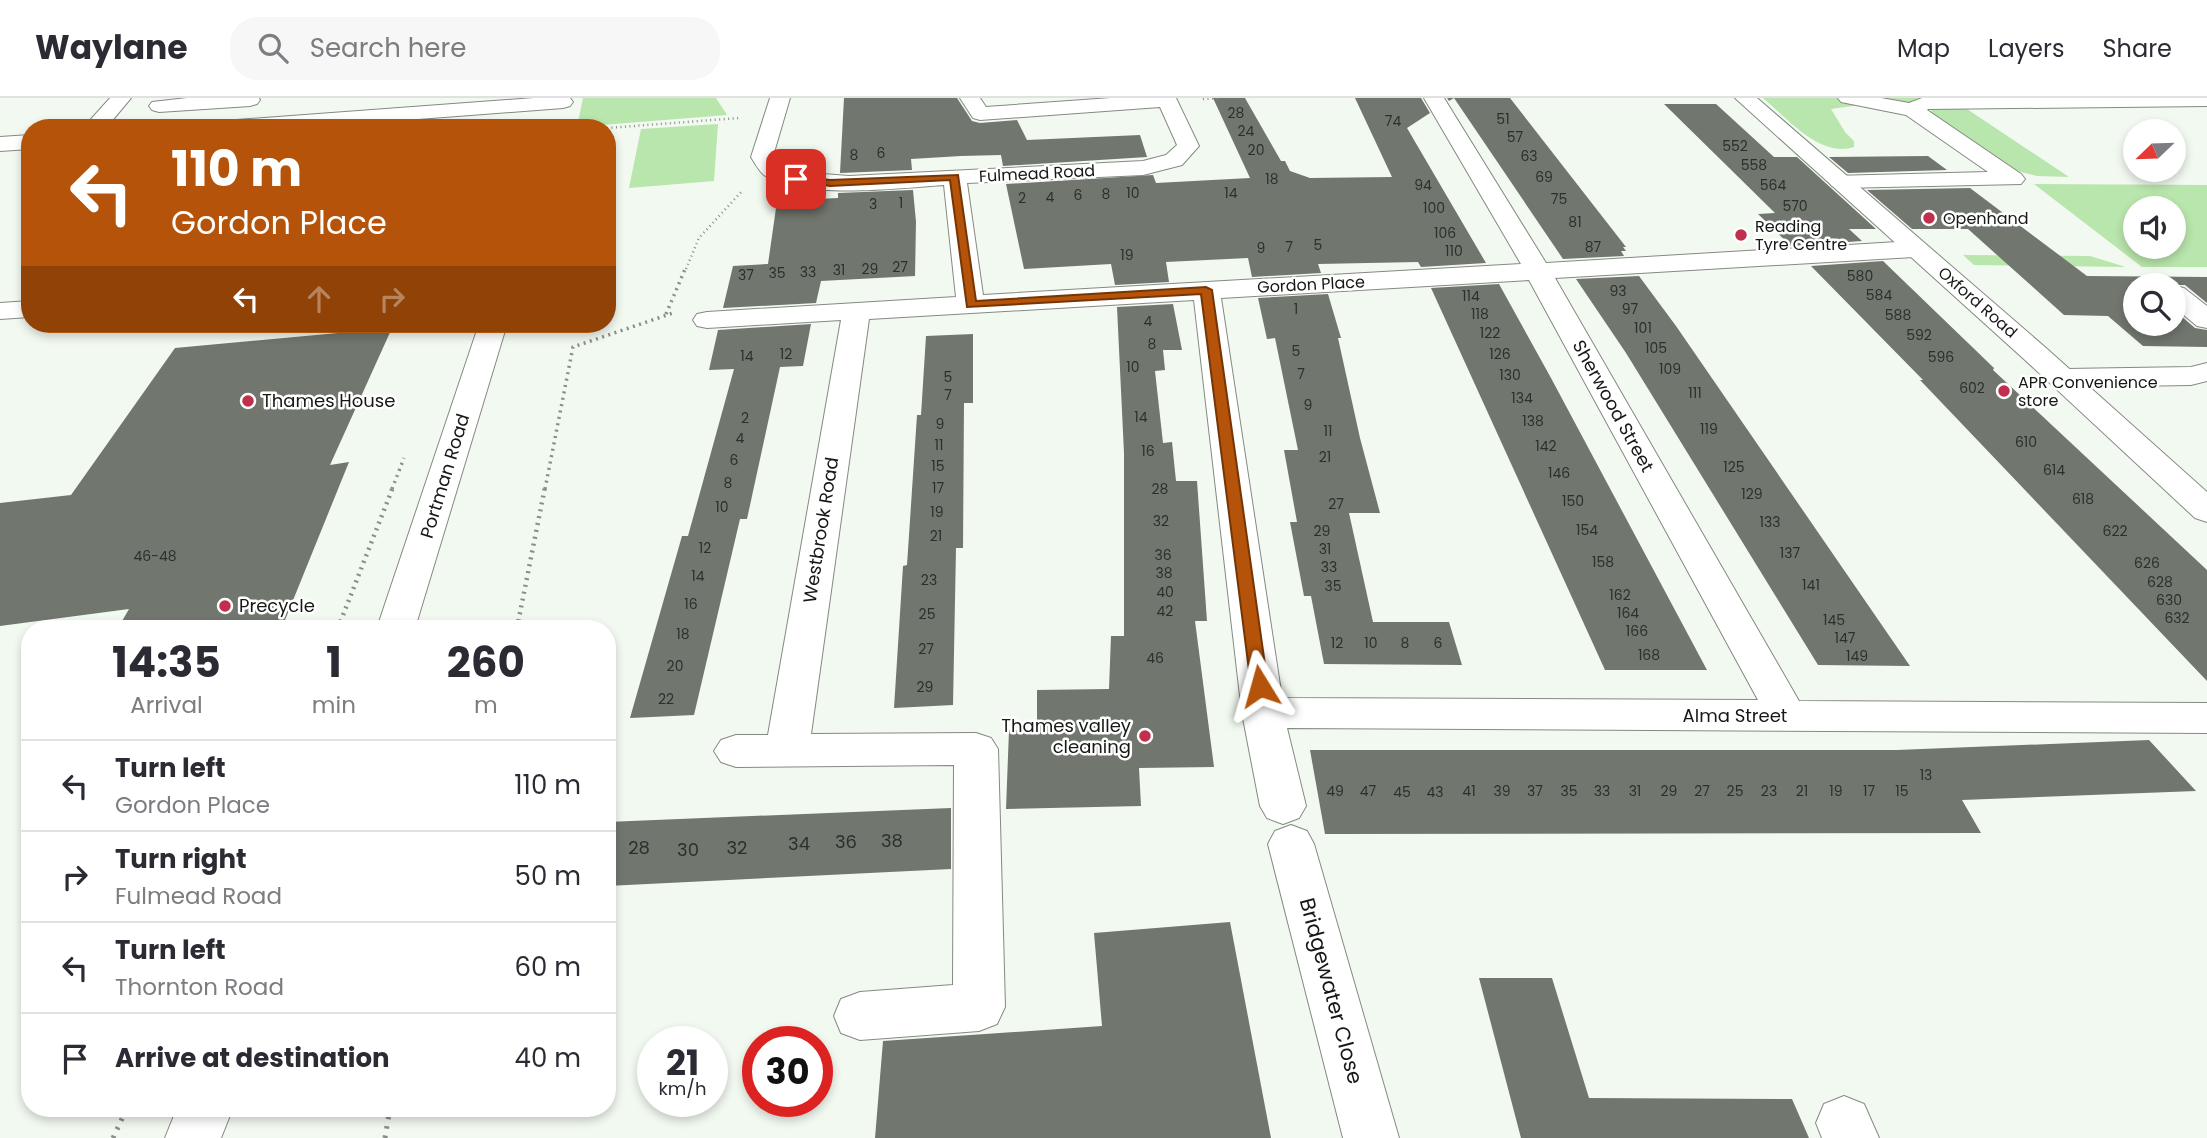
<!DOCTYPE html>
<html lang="en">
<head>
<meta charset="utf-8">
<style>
  :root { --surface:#fff; --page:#f7f7f7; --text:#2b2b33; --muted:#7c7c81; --line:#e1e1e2 }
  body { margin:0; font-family:Poppins,sans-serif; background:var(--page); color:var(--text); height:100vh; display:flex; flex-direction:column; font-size:26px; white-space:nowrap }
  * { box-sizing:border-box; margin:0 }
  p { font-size:23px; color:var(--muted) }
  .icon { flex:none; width:38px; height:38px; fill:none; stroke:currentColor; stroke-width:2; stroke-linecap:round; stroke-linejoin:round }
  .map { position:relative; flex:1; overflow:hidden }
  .details { position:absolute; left:21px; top:522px; width:595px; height:497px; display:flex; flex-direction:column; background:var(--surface); border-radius:28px; box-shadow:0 4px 10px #0003 }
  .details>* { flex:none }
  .banner { position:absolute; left:21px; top:21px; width:595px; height:214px; border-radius:28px; box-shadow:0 4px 10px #0003; background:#b45309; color:#fff; overflow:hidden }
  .needle { width:46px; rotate:247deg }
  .fabs { position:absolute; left:2123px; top:21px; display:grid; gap:14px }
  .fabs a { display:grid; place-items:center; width:63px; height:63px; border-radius:50%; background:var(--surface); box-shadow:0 4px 10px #0003; font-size:35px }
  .speed { position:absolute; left:637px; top:928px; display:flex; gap:14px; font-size:35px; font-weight:700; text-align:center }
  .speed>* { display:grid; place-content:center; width:91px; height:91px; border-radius:50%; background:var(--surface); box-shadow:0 4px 10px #0003; line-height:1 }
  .speed small { font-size:18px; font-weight:400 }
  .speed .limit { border:10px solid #d22; background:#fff; color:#111 }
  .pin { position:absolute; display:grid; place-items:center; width:60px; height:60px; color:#fff; margin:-30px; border-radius:14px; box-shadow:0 4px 10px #0006 }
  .me { position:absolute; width:77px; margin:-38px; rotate:352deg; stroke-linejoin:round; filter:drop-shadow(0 0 5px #0008) }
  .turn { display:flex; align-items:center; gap:24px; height:147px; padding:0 35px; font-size:32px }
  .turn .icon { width:91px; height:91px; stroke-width:2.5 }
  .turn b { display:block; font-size:49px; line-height:60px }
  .lanes { display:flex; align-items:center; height:66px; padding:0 35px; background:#0003; justify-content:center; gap:35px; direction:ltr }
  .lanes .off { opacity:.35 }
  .eta { display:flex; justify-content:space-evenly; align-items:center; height:119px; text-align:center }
  .eta b { font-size:42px; font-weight:700; line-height:49px }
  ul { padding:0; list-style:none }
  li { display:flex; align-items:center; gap:21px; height:91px; padding:0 35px; border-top:2px solid var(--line) }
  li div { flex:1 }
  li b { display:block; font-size:26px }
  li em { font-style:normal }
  header { display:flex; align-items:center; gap:42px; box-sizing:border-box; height:98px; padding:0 35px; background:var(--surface); border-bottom:2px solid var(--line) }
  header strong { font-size:33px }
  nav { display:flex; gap:38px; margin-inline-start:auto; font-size:24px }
  .search { width:490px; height:63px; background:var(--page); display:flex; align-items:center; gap:18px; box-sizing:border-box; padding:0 24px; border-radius:28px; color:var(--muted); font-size:26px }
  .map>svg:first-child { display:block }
  .green { fill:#b9e6ac; fill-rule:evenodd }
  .building { fill:#71776f }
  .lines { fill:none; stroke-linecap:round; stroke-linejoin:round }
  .minor-casing { stroke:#848a82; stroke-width:2 }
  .major-casing { stroke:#848a82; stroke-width:2 }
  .path-far3 { stroke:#898e88; stroke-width:2.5; stroke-dasharray:1 3.5; stroke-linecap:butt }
  .path-far2 { stroke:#898e88; stroke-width:3.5; stroke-dasharray:2 4.5; stroke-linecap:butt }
  .path-far1 { stroke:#898e88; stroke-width:4.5; stroke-dasharray:2 5; stroke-linecap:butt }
  .path { stroke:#898e88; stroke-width:5; stroke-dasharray:2.5 7; stroke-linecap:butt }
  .minor { fill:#fff; fill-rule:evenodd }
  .major { fill:#fff; fill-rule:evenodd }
  .route { fill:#b45309; stroke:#753606; stroke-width:2 }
  .poi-dot { fill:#c02f4b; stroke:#fff; stroke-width:2.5 }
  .labels { text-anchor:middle; stroke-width:5; stroke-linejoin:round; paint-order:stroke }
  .number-label { font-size:14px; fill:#2c302c }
  .far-street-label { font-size:16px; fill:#151815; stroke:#fff }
  .far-poi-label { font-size:16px; fill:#151815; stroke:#fff; text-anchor:start }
  .poi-label { font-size:18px; fill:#151815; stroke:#fff; text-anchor:start }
  .street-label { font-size:18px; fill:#151815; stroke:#fff }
  .near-number-label { font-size:18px; fill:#2c302c }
  .near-street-label { font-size:21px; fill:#151815; stroke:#fff }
</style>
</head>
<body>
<header>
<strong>Waylane</strong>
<div class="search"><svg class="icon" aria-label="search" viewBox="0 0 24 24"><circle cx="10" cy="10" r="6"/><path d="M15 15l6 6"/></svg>Search here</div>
<nav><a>Map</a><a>Layers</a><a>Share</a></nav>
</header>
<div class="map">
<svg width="2207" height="1040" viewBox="0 0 2207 1040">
  <rect width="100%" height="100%" fill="#f2f9f0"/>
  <path class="green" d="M583 0H716L727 17 577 29Z
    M1763 0H1917L1927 9 1881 4 1831 11 1845 34 1854 43V49C1820 60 1787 20 1763 0Z
    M1958 5 2069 79 2037 78 2009 71 1929 14 1934 11Z
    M718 26 714 83 629 90 641 31Z
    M2034 86 2207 87V169H2142ZM2174 110V149H2135V110Z
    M1963 157 2090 158 2126 169 1974 167Z"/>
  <path class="building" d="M844 0H957L972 23 980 25 1017 22 1027 42 1140 37 1147 59 1003 68 1001 57 961 58 911 61 912 72 840 75Z
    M1213 0H1245L1281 63H1285L1290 73 1310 80 1392 79 1355 0H1421L1430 15 1407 30 1486 165 1421 169 1418 164 1318 166 1321 175 1252 179 1248 160 1166 164 1169 184 1115 187 1111 166 1024 171 1006 86 1153 77 1156 85 1250 80Z
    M1447 0H1510L1626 149H1623L1626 153H1621L1624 158 1563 161 1454 0 1449 3Z
    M1664 6H1716L1774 59H1797L1876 131H1849L1862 143 1791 148 1758 116 1775 115Z
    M1928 58 1947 72 1848 75 1829 59Z
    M1970 90 2087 178 2207 179V205L2185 187H2135V226H2174V212L2195 230 2207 232V249L2143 248 2108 218 2064 217 1968 131H1912L1867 92Z
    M913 92 916 124 915 178 821 183 816 205 723 210 733 168 768 166 777 103 838 100V95Z
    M1883 163 1994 270 1993 272 2207 472V583L1920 282H1923L1811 168Z
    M1639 178 1676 228 1910 568 1818 567 1626 255 1576 181Z
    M1499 186 1551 280 1707 572H1605L1431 190Z
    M1328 196 1341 240H1338L1360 340 1380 415H1349L1373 524H1449L1462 567 1324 566 1311 498H1304L1290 424H1297L1284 352H1298L1275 240 1267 241 1258 200Z
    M1173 206 1182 252H1163L1165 272 1155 273 1163 345 1172 344 1176 383H1197L1207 523H1195L1214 669 1139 670 1141 708 1006 711 1009 632H1037V592L1109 591 1111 538H1124V355L1117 209Z
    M811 226 803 268 780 269 747 421H740L694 617 630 620 682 438H688L734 271 709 272 718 232Z
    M392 230 330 367 349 364 283 527 259 530H118L129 511 0 528V405L71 397 175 250Z
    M973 236V305H964L963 450H956L953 607 894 610 903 468 907 467 917 317H921L926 238Z
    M2149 642 2196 693 1962 702 1981 735 1325 736 1310 652H1897Z
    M951 710V771L607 788V724Z
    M1230 824 1271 1040H875L883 943 1102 928 1094 835Z
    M1479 880H1552L1589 1000 1792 1001 1809 1040H1521Z"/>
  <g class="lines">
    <defs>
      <path id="minor" d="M110 0H131L106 30H83Z
        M187 0H259L260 2 257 6 250 8 159 14 152 12 149 8 152 4Z
        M534 0H570L573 4 570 8 563 10 300 30H199L202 25 210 24Z
        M770 0H790L773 58 780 67 797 74 849 78 1143 63 1166 57 1177 47 1160 9 980 22 973 20 960 0H980L986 9 1111 0H1176L1199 48 1182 67 1143 77 967 85 983 197 1521 166 1424 0H1444L1546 165 1914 143 1923 146 1927 151 1923 156 1914 159 1555 180 1799 603 2207 605V635L1287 630 1306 708 1299 720 1283 726 1267 720 1260 708 1242 615 1194 202 869 221 811 636 976 635 991 640 998 651 1005 909 997 926 979 933 860 942 841 935 834 918 841 901 860 894 953 887 954 667 736 669 721 664 714 653 721 642 736 637H768L841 222 707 230 697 228 693 222 697 216 707 214 956 199 944 87C902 90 798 102 764 77 759 73 754 64 751 59ZM1529 182 1758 602 1282 600 1221 200Z
        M1838 0H1881L1909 5 1922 0H2207V8L1928 11 1927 12 2021 76 2025 81 2021 86 1840 90 1832 88 1828 83 1832 78 1988 74 1906 17 1841 4Z
        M30 37V51L0 53V39Z
        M2174 188 2184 190 2207 208V230L2197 228 2174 209Z
        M30 203V219L0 221V205Z
        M479 226H507L415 530H377Z
        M2207 265V283L2191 287 2066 289 2055 286 2051 280 2055 274 2066 271 2191 269Z
        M1291 727 1307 733 1314 746 1399 1040H1343L1268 746 1275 733Z
        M1844 998 1864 1006 1879 1040H1822L1816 1025 1824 1006Z
        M177 1010H233L221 1040H165Z"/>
      <path id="major" d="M1735 0H1757L2046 250 2207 394V424L2195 420 2025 262Z"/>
    </defs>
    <use href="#minor" class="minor-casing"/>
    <use href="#major" class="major-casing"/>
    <path class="path-far3" d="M1203 1 1219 0
      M607 30 739 20
      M686 171 699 140 743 92"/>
    <path class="path-far2" d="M666 216 686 169
      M392 391 404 360
      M545 391 573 249 673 215"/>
    <path class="path-far1" d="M338 530 393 389
      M517 530 545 389"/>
    <path class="path" d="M113 1040 127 1010
      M385 1040 390 1010"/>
    <use href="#minor" class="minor"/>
    <use href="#major" class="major"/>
  </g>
  <path class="route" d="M958 77 976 203 1206 189 1212 192 1268 588 1266 592H1254L1251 588 1201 196 967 209 950 82 830 88 791 81 796 78 830 82Z"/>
  <g class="poi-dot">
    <circle cx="1929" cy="120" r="7"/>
    <circle cx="1741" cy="137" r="7"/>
    <circle cx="2004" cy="293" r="7"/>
    <circle cx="248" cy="303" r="7"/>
    <circle cx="225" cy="508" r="7"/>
    <circle cx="1145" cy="638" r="7"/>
  </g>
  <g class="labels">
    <g class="number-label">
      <text x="1236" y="20">28</text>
      <text x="1503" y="26">51</text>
      <text x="1393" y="28">74</text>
      <text x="1246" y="38">24</text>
      <text x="1515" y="44">57</text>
      <text x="1735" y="53">552</text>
      <text x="1256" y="57">20</text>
      <text x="881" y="60">6</text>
      <text x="854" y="62">8</text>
      <text x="1529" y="63">63</text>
      <text x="1754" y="72">558</text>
      <text x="1544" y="84">69</text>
      <text x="1272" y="86">18</text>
      <text x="1423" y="92">94</text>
      <text x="1773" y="92">564</text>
      <text x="1133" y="100">10</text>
      <text x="1231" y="100">14</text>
      <text x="1106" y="101">8</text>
      <text x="1078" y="102">6</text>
      <text x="1050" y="104">4</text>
      <text x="1022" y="105">2</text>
      <text x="1559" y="106">75</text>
      <text x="901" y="110">1</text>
      <text x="873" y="111">3</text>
      <text x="1795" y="113">570</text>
      <text x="1434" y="115">100</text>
      <text x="1575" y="129">81</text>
      <text x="1445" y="140">106</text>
      <text x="1318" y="152">5</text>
      <text x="1289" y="154">7</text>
      <text x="1593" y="154">87</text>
      <text x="1261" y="155">9</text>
      <text x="1454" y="158">110</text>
      <text x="1127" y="162">19</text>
      <text x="900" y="174">27</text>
      <text x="870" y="176">29</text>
      <text x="839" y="177">31</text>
      <text x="808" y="179">33</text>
      <text x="777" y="180">35</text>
      <text x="746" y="182">37</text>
      <text x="1860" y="183">580</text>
      <text x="1618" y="198">93</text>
      <text x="1879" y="202">584</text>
      <text x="1471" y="203">114</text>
      <text x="1296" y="216">1</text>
      <text x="1630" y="216">97</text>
      <text x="1480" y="221">118</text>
      <text x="1898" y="222">588</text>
      <text x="1148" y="228">4</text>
      <text x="1643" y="235">101</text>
      <text x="1490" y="240">122</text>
      <text x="1919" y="242">592</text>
      <text x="1152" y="251">8</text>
      <text x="1656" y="255">105</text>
      <text x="1296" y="258">5</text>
      <text x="786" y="261">12</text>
      <text x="1500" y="261">126</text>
      <text x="747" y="263">14</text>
      <text x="1941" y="264">596</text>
      <text x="1133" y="274">10</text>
      <text x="1670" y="276">109</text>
      <text x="1301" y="281">7</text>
      <text x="1510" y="282">130</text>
      <text x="948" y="284">5</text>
      <text x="1972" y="295">602</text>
      <text x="1695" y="300">111</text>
      <text x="948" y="302">7</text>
      <text x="1522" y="305">134</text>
      <text x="1308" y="312">9</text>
      <text x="1141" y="324">14</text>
      <text x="745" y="325">2</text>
      <text x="1533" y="328">138</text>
      <text x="940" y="331">9</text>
      <text x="1709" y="336">119</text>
      <text x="1328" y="338">11</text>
      <text x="740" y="345">4</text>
      <text x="2026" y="349">610</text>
      <text x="939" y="352">11</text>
      <text x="1546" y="353">142</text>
      <text x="1148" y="358">16</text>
      <text x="1325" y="364">21</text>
      <text x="734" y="367">6</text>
      <text x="938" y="373">15</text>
      <text x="1734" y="374">125</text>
      <text x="2054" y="377">614</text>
      <text x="1559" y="380">146</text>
      <text x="728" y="390">8</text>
      <text x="938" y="395">17</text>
      <text x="1160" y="396">28</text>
      <text x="1752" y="401">129</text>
      <text x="2083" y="406">618</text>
      <text x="1573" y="408">150</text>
      <text x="1336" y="411">27</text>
      <text x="722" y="414">10</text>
      <text x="937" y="419">19</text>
      <text x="1161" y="428">32</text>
      <text x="1770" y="429">133</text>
      <text x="1587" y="437">154</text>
      <text x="1322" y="438">29</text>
      <text x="2115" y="438">622</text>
      <text x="936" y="443">21</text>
      <text x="705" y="455">12</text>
      <text x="1325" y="456">31</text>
      <text x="1790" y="460">137</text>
      <text x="1163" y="462">36</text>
      <text x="155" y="463">46-48</text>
      <text x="1603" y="469">158</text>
      <text x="2147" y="470">626</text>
      <text x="1329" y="474">33</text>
      <text x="1164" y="480">38</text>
      <text x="698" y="483">14</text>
      <text x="929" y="487">23</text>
      <text x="2160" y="489">628</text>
      <text x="1811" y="492">141</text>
      <text x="1333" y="493">35</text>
      <text x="1165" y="499">40</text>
      <text x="1620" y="502">162</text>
      <text x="2169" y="507">630</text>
      <text x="691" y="511">16</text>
      <text x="1165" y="518">42</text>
      <text x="1628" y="520">164</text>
      <text x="927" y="521">25</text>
      <text x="2177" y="525">632</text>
      <text x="1834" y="527">145</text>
      <text x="1637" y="538">166</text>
      <text x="683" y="541">18</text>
      <text x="1845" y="545">147</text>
      <text x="1337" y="550">12</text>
      <text x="1371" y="550">10</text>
      <text x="1405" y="550">8</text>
      <text x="1438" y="550">6</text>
      <text x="926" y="556">27</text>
      <text x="1649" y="562">168</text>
      <text x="1857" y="563">149</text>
      <text x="1155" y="565">46</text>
      <text x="675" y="573">20</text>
      <text x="925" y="594">29</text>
      <text x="666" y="606">22</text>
      <text x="1926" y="682">13</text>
      <text x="1335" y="698">49</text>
      <text x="1368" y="698">47</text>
      <text x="1469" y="698">41</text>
      <text x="1502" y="698">39</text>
      <text x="1535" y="698">37</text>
      <text x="1569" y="698">35</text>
      <text x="1602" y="698">33</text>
      <text x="1635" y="698">31</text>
      <text x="1669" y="698">29</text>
      <text x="1702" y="698">27</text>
      <text x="1735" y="698">25</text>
      <text x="1769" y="698">23</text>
      <text x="1802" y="698">21</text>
      <text x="1836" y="698">19</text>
      <text x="1869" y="698">17</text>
      <text x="1902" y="698">15</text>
      <text x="1402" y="699">45</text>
      <text x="1435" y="699">43</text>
    </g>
    <g class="far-street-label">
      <text transform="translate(1037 75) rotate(-3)" y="6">Fulmead Road</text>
      <text transform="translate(1311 186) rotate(-3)" y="6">Gordon Place</text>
      <text transform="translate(1978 204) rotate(41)" y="6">Oxford Road</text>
    </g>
    <g class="far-poi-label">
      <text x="1943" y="126">Openhand</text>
      <text x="1755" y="134">Reading<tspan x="1755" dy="18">Tyre Centre</tspan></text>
      <text x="2018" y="290">APR Convenience<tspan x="2018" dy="18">store</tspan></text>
    </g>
    <g class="poi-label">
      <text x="262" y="309">Thames House</text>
      <text x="239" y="514">Precycle</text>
      <text x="1131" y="634" text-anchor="end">Thames valley<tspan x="1131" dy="21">cleaning</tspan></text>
    </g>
    <g class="street-label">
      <text transform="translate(1613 308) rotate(61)" y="6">Sherwood Street</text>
      <text transform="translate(445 378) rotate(-73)" y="6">Portman Road</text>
      <text transform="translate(821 432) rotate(-81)" y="6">Westbrook Road</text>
      <text x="1735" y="624">Alma Street</text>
    </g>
    <g class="near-number-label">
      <text x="892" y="749">38</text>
      <text x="846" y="750">36</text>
      <text x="799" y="752">34</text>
      <text x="639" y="756">28</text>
      <text x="737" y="756">32</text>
      <text x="688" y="758">30</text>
    </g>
    <g class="near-street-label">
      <text transform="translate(1331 893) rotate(75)" y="7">Bridgewater Close</text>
    </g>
  </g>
</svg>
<div class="fabs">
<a><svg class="needle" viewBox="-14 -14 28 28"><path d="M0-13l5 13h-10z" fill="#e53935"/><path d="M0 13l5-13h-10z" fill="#7c7c81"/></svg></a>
<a><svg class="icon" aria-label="sound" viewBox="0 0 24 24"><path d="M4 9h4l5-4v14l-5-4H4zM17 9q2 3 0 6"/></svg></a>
<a><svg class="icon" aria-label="search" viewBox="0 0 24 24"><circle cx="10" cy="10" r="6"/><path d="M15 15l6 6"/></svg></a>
</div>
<div class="speed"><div>21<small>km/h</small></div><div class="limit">30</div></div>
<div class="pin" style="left:796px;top:81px;background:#d93025"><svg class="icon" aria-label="arrive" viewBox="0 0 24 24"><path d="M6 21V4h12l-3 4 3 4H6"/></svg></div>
<svg class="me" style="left:1260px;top:588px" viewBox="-20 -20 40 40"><path d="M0-17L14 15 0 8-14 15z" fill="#b45309" stroke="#fff" stroke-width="4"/></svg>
<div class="banner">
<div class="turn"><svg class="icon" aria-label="left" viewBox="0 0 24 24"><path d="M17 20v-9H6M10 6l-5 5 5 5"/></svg><div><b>110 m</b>Gordon Place</div></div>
<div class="lanes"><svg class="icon" aria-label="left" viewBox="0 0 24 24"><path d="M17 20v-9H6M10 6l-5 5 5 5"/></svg><svg class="icon off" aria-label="ahead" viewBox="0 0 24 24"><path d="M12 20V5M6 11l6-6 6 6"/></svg><svg class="icon off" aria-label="right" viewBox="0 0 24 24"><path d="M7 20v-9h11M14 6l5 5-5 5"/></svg></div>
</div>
<section class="details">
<div class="eta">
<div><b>14:35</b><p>Arrival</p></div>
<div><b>1</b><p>min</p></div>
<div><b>260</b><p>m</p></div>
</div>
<ul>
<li><svg class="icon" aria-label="left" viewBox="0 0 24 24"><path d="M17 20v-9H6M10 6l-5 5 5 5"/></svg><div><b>Turn left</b><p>Gordon Place</p></div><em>110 m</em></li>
<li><svg class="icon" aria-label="right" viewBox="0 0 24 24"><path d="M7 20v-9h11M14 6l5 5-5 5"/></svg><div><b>Turn right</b><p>Fulmead Road</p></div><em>50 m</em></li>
<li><svg class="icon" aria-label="left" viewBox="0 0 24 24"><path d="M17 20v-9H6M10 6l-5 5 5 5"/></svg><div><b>Turn left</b><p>Thornton Road</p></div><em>60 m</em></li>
<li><svg class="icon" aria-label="arrive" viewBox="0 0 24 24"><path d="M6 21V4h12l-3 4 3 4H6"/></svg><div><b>Arrive at destination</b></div><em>40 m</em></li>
</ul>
</section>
</div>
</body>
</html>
